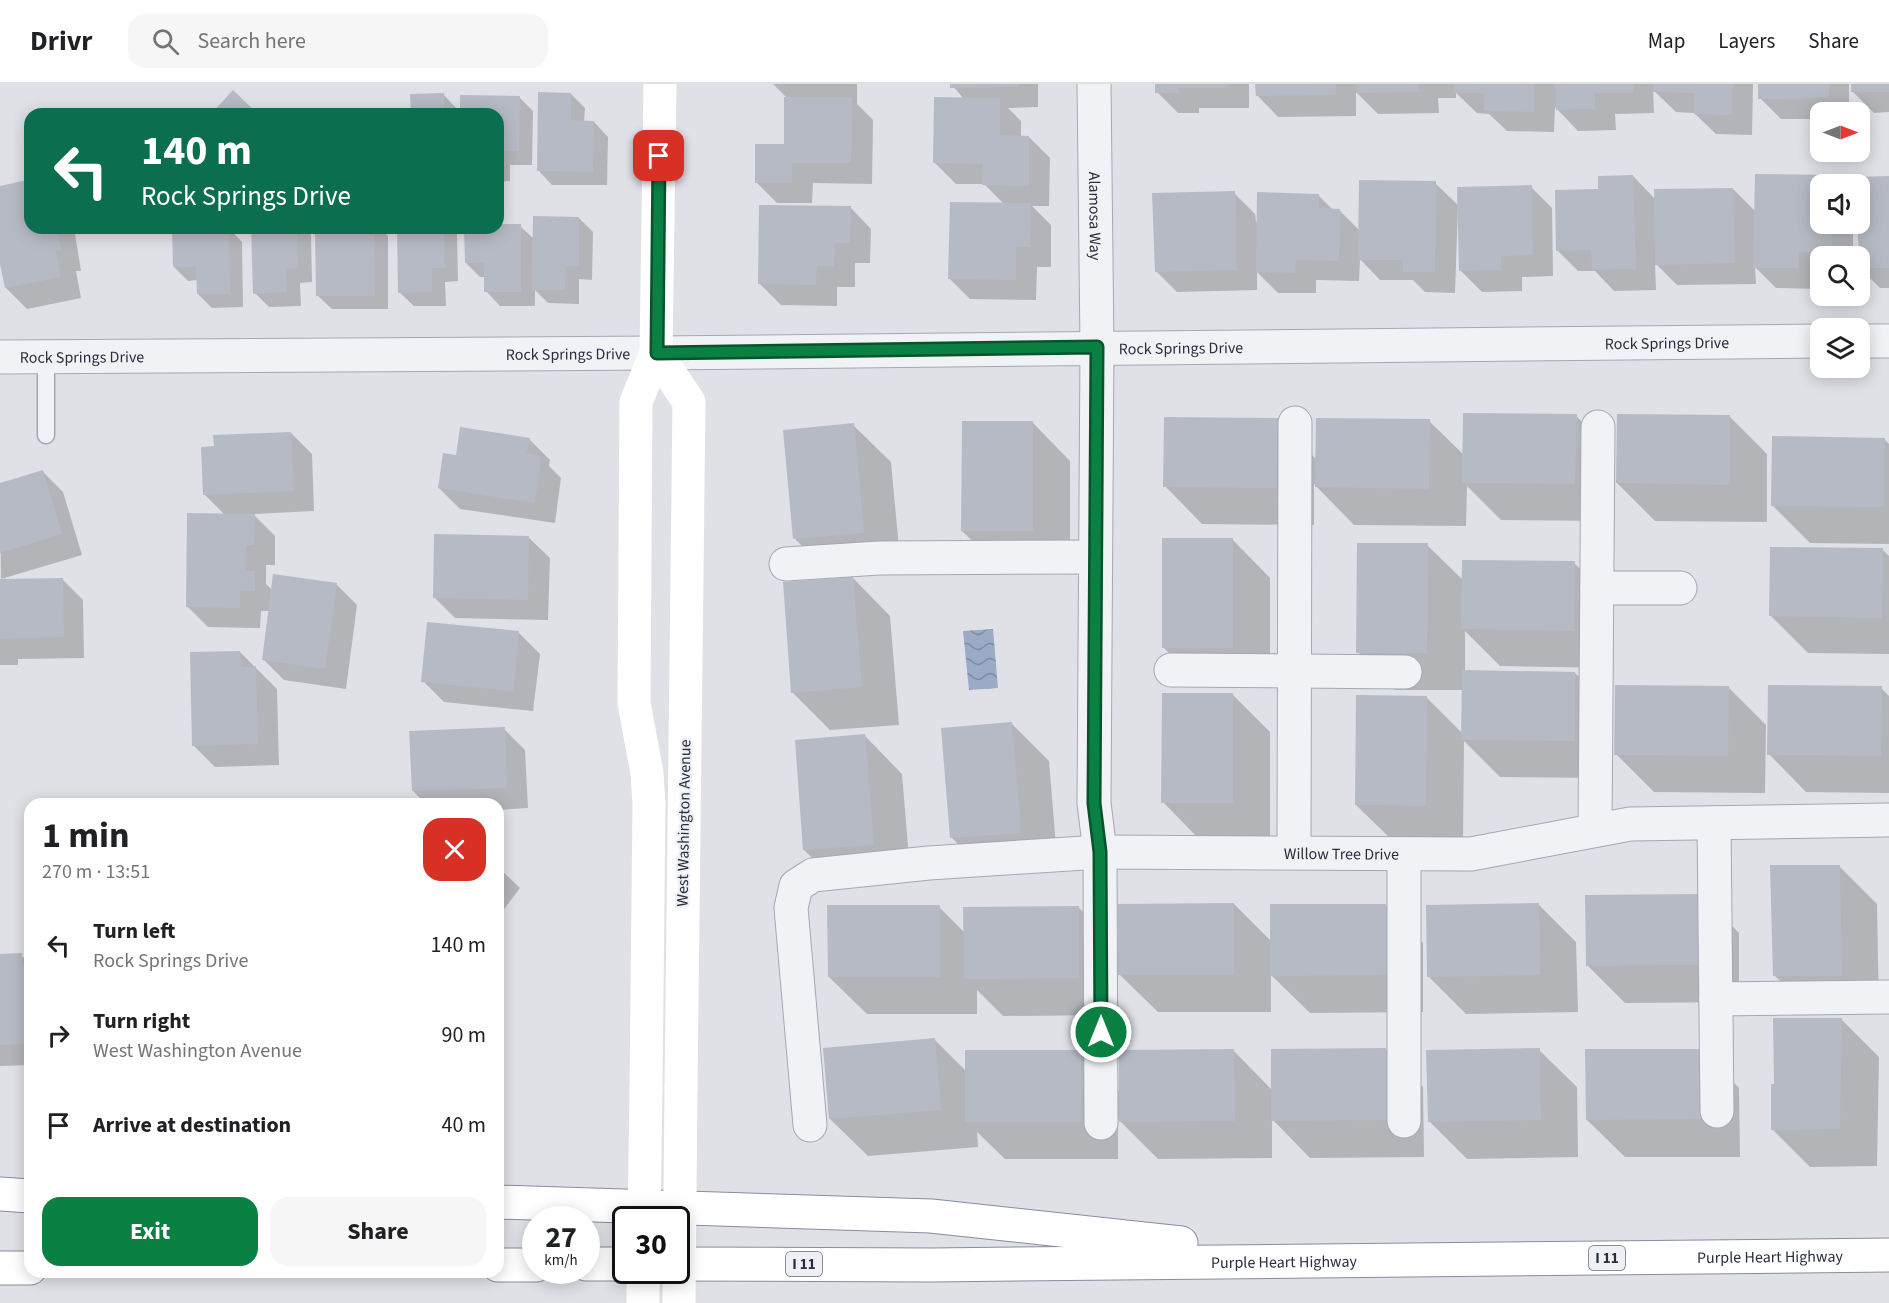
<!DOCTYPE html>
<html lang="en">
<head>
<meta charset="utf-8">
<style>
  :root { --surface:#fff; --page:#f6f6f6; --text:#202124; --muted:#757577; --line:#e0e0e0; --accent:#0b8043 }
  body { margin:0; font-family:"Source Sans 3",sans-serif; background:var(--page); color:var(--text); height:100vh; display:flex; flex-direction:column; font-size:22px; white-space:nowrap }
  * { box-sizing:border-box; margin:0 }
  p { font-size:20px; color:var(--muted) }
  .icon { flex:none; width:33px; height:33px; fill:none; stroke:currentColor; stroke-width:2; stroke-linecap:round; stroke-linejoin:round }
  .map { position:relative; flex:1; overflow:hidden }
  .sheet { position:absolute; left:24px; top:714px; width:480px; height:480px; display:flex; flex-direction:column; background:var(--surface); border-radius:18px; box-shadow:0 3px 15px #0003 }
  .sheet>* { flex:none }
  .hud { position:absolute; left:24px; top:24px; width:480px; height:126px; border-radius:18px; box-shadow:0 3px 15px #0003; background:#0b6e4f; color:#fff; overflow:hidden }
  .needle { width:39px; rotate:90deg }
  .tools { position:absolute; left:1810px; top:18px; display:grid; gap:12px }
  .tools a { display:grid; place-items:center; width:60px; height:60px; border-radius:12px; background:var(--surface); box-shadow:0 3px 15px #0003; font-size:30px }
  .speed { position:absolute; left:522px; top:1122px; display:flex; gap:12px; font-size:30px; font-weight:700; text-align:center }
  .speed>* { display:grid; place-content:center; width:78px; height:78px; border-radius:50%; background:var(--surface); box-shadow:0 3px 15px #0003; line-height:1 }
  .speed small { font-size:15px; font-weight:400 }
  .speed .limit { border:3px solid #111; border-radius:9px; background:#fff; color:#111 }
  .pin { position:absolute; display:grid; place-items:center; width:51px; height:51px; color:#fff; margin:-26px; border-radius:12px; box-shadow:0 3px 9px #0006 }
  .me { position:absolute; width:66px; margin:-33px; rotate:0deg; stroke-linejoin:round; filter:drop-shadow(0 0 4px #0008) }
  .turn { display:flex; align-items:center; gap:21px; height:126px; padding:0 18px; font-size:27px }
  .turn .icon { width:78px; height:78px; stroke-width:2.5 }
  .turn b { display:block; font-size:42px; line-height:51px }
  .round { display:grid; place-items:center; flex:none; width:63px; height:63px; border-radius:18px; background:var(--page) }
  .headline { display:flex; align-items:center; justify-content:space-between; height:102px; padding:0 18px }
  h1 { font-size:36px; font-weight:700; line-height:45px }
  .button { display:flex; gap:12px; margin-top:auto; padding:12px 18px }
  .button a { flex:1; height:69px; border-radius:18px; background:var(--accent); color:#fff; font-size:24px; font-weight:700; line-height:69px; text-align:center }
  .button a+a { background:var(--page); color:var(--text) }
  ul { padding:0; list-style:none }
  li { display:flex; align-items:center; gap:18px; height:90px; padding:0 18px }
  li div { flex:1 }
  li b { display:block; font-size:22px }
  li em { font-style:normal }
  header { display:flex; align-items:center; gap:36px; box-sizing:border-box; height:84px; padding:0 30px; background:var(--surface); border-bottom:2px solid var(--line) }
  header strong { font-size:28px }
  nav { display:flex; gap:33px; margin-inline-start:auto; font-size:21px }
  .search { width:420px; height:54px; background:var(--page); display:flex; align-items:center; gap:15px; box-sizing:border-box; padding:0 21px; border-radius:18px; color:var(--muted); font-size:22px }
  .map>svg:first-child { display:block }
  .water { fill:url(#water-waves) }
  .shadow { fill:#0003 }
  .building { fill:#b6bac4 }
  .lines { fill:none; stroke-linecap:round; stroke-linejoin:round }
  .service-casing { stroke:#a4a8b1; stroke-width:19 }
  .minor-casing { stroke:#a4a8b1; stroke-width:35 }
  .tertiary-casing { stroke:#a4a8b1; stroke-width:35 }
  .motorway-casing { stroke:#878d9d; stroke-width:35 }
  .service { stroke:#f1f2f6; stroke-width:16 }
  .minor { stroke:#f1f2f6; stroke-width:33 }
  .tertiary { stroke:#f1f2f6; stroke-width:33 }
  .secondary { stroke:#fff; stroke-width:33 }
  .motorway { stroke:#fff; stroke-width:33 }
  .secondary-bridge { stroke:#fff; stroke-width:33 }
  .route-casing { stroke:#07532c; stroke-width:15 }
  .route { stroke:#0b8043; stroke-width:10 }
  .labels { text-anchor:middle; stroke-width:4.5; stroke-linejoin:round; paint-order:stroke }
  .shield { fill:#eef0f5; stroke:#636875; stroke-width:1.5 }
  .shield-label { font-size:15px; font-weight:bold; fill:#282e3e }
  .street-label { font-size:16px; fill:#282e3e; stroke:#eef0f5 }
</style>
</head>
<body>
<header>
<strong>Drivr</strong>
<div class="search"><svg class="icon" aria-label="search" viewBox="0 0 24 24"><circle cx="10" cy="10" r="6"/><path d="M15 15l6 6"/></svg>Search here</div>
<nav><a>Map</a><a>Layers</a><a>Share</a></nav>
</header>
<div class="map">
<svg width="1889" height="1219" viewBox="0 0 1889 1219">
  <defs>
    <pattern id="water-waves" width="16" height="10" patternUnits="userSpaceOnUse" patternTransform="scale(1.5)"><rect width="16" height="10" fill="#9babc6"/><path d="M0 5q4-4 8 0t8 0" fill="none" stroke="#7e8ca2"/></pattern>
  </defs>
  <rect width="100%" height="100%" fill="#dfe1e7"/>
  <path class="water" d="M993 545 998 604 969 606 963 547Z"/>
  <path class="shadow" d="M773 0H857V20L873 36 872 100 813 99 812 119H777L756 98 785 61 786 13Z
    M951 0H1038V23L1008 24 1021 37V53H1029L1050 74 1049 122H1032L1051 141V183H1037L1036 216 970 215 949 194 1004 120 984 100H956L935 79 964 15Z
    M1157 0H1249V24H1199V29H1178L1157 8Z
    M1257 0H1753L1752 51 1716 50 1694 29 1676 28 1653 6 1654 29 1615 30 1616 46 1578 47 1555 23 1554 48 1507 47 1489 30 1477 29 1456 9V14H1438L1439 29 1378 30 1356 8V32L1278 33 1257 11Z
    M1759 0H1849V28H1821V35H1781L1760 14Z
    M1852 0H1889V28L1874 29 1852 7Z
    M443 10 457 25V30H412Z
    M571 10 585 24 584 38H594L608 53 607 101H552L538 86Z
    M519 13 533 27 532 81H510V97L498 98V30H461Z
    M1633 92 1655 115 1733 105 1756 128 1832 92 1840 100H1821V140H1853V172H1821L1819 205 1776 204 1755 183 1756 200 1677 201 1655 179 1656 206 1614 207 1595 187H1578L1557 166 1600 107Z
    M1859 94H1889V204H1880L1860 184Z
    M27 98 30 101V144H68L75 150 81 187H76L81 214 27 225 6 204 0 172V103Z
    M1435 99 1458 121 1455 209 1425 208 1413 196H1380L1360 175 1359 197 1316 196V209H1278L1257 188V206L1177 208 1156 187 1234 109 1255 130 1256 138 1318 111 1333 126H1339L1360 147Z
    M1531 103 1552 124 1553 192 1522 193V207L1482 208 1461 187Z
    M850 123 871 145 870 179H855V203H837V222L781 221 760 200Z
    M579 134 593 148 592 196 579 195V220L548 219 535 206V222H500L486 207V193H480L466 179V144L520 142 535 156Z
    M229 144 242 158 243 223 212 224 198 210V196L188 197 174 183Z
    M253 144H303L311 151 312 198 300 199 301 222 269 223 255 209Z
    M317 144H380L388 152V225H332L317 211Z
    M398 144H453L457 149 458 197 445 198 446 222H414L399 208Z
    M1576 332 1614 370 1613 437 1501 436 1467 402 1466 442 1354 441 1314 400V441L1202 440 1165 402 1277 336 1317 376 1429 337 1464 371Z
    M1730 333 1767 370V438L1655 437 1617 399Z
    M1033 339 1070 377V484H1000L962 447Z
    M853 341 891 378 901 486 832 492 795 455Z
    M291 349 312 370 314 427 253 430 275 452V481H266V500L273 507 336 500 357 521 346 605 284 596 263 575 270 527H261L260 544 208 543 187 522 225 431 204 410Z
    M529 355 550 376 549 382 561 394 555 439 460 425 439 404 458 372Z
    M1884 355 1889 360V460L1810 459 1772 421Z
    M42 387 63 408 82 471 1 495 0 400Z
    M528 453 550 474 548 536 455 534 434 513Z
    M1233 456 1270 494V601H1201L1163 563Z
    M1427 461 1463 496 1574 479 1612 516 1611 584 1500 582 1465 547V588L1575 589 1613 627 1612 694 1500 693 1464 657 1463 759 1394 758 1356 721 1426 613 1463 650V606H1395L1358 568Z
    M1883 466 1889 472V570L1808 569 1771 532Z
    M853 494 890 532 899 641 830 646 792 608Z
    M62 495 83 516 84 574 18 575V581H0V497Z
    M519 549 540 570 533 627 444 618 423 597Z
    M240 568 277 605 279 681 215 683 194 662Z
    M1728 603 1766 641 1765 709 1654 708 1616 670Z
    M1881 604 1889 612V709L1806 708 1768 669Z
    M1233 611 1270 648V756H1200L1163 718Z
    M1011 639 1049 677 1058 786 989 791 952 754Z
    M504 645 525 666 528 724 498 726V720H426L413 707Z
    M865 652 902 690 911 798 842 803 804 766Z
    M1839 782 1877 820 1879 929H1813L1775 892Z
    M498 783 520 804 498 833Z
    M1702 811 1739 849V918L1625 919 1587 881Z
    M1234 820 1272 858 1385 821 1423 859V928L1310 929 1271 891V928H1158L1120 891Z
    M1538 820 1576 858 1578 928 1466 930 1428 892Z
    M939 823 965 849 1078 823 1116 861V931L1003 932 977 906V930H867L829 893Z
    M0 871H21L30 880V981L0 982Z
    M498 923 503 929 498 940Z
    M1841 935 1879 973 1877 1082 1810 1083 1772 1045 1775 1001Z
    M935 956 967 988 1080 967 1120 1008 1234 967 1272 1006 1386 966 1423 1003 1424 1073 1310 1074 1272 1035V1074L1158 1075 1118 1035V1075H1005L977 1048 978 1063 868 1072 830 1035Z
    M1539 966 1577 1003 1578 1073 1467 1075 1429 1037Z
    M1702 966 1739 1004 1740 1073H1625L1587 1036Z"/>
  <path class="building" d="M950 0H1018V3L950 4Z
    M1155 0H1228V4H1179V9H1155Z
    M1255 0H1336V11L1256 12Z
    M1356 0H1418L1419 8 1356 9Z
    M1454 0H1534V28L1484 27V9H1454Z
    M1555 0H1633V9H1595V25L1556 26Z
    M1653 0H1733L1732 31 1694 30V9L1653 8Z
    M1758 0H1829V14L1758 15Z
    M1851 0H1889V8H1851Z
    M233 6 258 30H211Z
    M538 8 571 9V36L594 37 593 88 537 87Z
    M444 9V30H411L410 10Z
    M460 11 520 12 519 67H498V30H460Z
    M784 13H852L851 79H792V99H755V60H784Z
    M934 13 1000 14V51L1029 52V102L982 101 983 80 933 79Z
    M1755 90 1833 91V100H1821V140H1832V169L1799 168V184H1753Z
    M1633 91 1636 185 1592 186 1591 166 1556 167 1555 106 1598 105V92Z
    M1889 92V184H1860L1857 140H1860V100H1857V93Z
    M27 96 30 144H57L61 166 56 167 61 193 5 204 0 180V102Z
    M1359 96 1436 97 1435 188H1403V176H1358Z
    M1532 101 1533 171 1501 172V186L1459 187 1457 103Z
    M1733 104 1735 179 1655 181 1654 105Z
    M1235 107 1237 186 1155 188 1152 109Z
    M1257 108 1319 110V124L1340 125 1339 177 1296 176 1295 189 1256 188Z
    M950 118 1031 119 1030 163H1016V196L948 195Z
    M759 121 851 122 850 159H835L834 182H817L816 201 758 200Z
    M533 132 579 133V182H566L565 206H532Z
    M498 140H521V208H484V179H465L464 144H498Z
    M172 144H229L230 210H197L196 183H173Z
    M251 144H297L298 184 286 185 287 208 253 210Z
    M315 144H374L375 212H316Z
    M397 144H444L445 184H432V208L398 209Z
    M1463 329 1577 330 1575 400 1462 399Z
    M1617 330 1730 331V401L1616 399Z
    M1164 333 1278 334 1277 404 1163 403Z
    M1316 334 1430 335 1429 405 1315 403Z
    M962 337H1033V447H961Z
    M854 339 864 449 793 455 783 346Z
    M460 343 530 354 527 369 541 372 535 419 438 404 443 369 456 371Z
    M291 348 294 407 203 411 201 363 214 362 213 351Z
    M1772 352 1885 354 1884 423 1771 422Z
    M43 386 62 450 0 469V399Z
    M187 429 255 430 254 461H246L245 487H255V507H240V524L186 523Z
    M434 450 529 452 528 516 433 514Z
    M1162 454H1233V564H1162Z
    M1357 459H1428L1427 569H1356Z
    M1770 463 1883 464 1882 534 1769 532Z
    M1462 476 1575 477 1574 547 1461 545Z
    M273 490 337 499 325 585 262 576Z
    M853 493 862 603 791 609 783 498Z
    M63 494 64 553 0 555V495Z
    M427 538 519 547 513 607 421 598Z
    M240 567 241 583 256 582 258 660 192 662 190 568Z
    M1462 586 1575 588V657L1461 656Z
    M1615 601 1729 602 1728 672 1614 671Z
    M1768 601 1882 602 1881 672 1767 671Z
    M1162 609H1233V719H1161Z
    M1356 611 1427 612 1426 722 1355 721Z
    M1012 638 1021 749 950 754 941 644Z
    M505 643 507 704 412 707 409 647Z
    M865 650 874 761 803 766 795 656Z
    M1770 781H1840L1842 892H1773Z
    M1702 810V881L1586 882 1585 811Z
    M1234 819V891H1118V820Z
    M1539 819 1540 891 1427 893 1426 821Z
    M1270 820H1386V891L1270 892Z
    M827 821H940V893H828Z
    M1079 822V894L964 895 963 823Z
    M22 869V881H30V902H28L30 960 0 961V870Z
    M1773 934H1842L1840 1045 1771 1046V1000H1774Z
    M935 954 941 1026 829 1035 823 964Z
    M1386 964 1387 1036 1271 1037V965Z
    M1540 964 1541 1036 1428 1038 1426 966Z
    M1234 965 1235 1037 1119 1038V966Z
    M1585 965H1702L1703 1035 1586 1036Z
    M965 966H1081V1038H965Z"/>
  <g class="lines">
    <defs>
      <path id="service" d="M46 351V273"/>
      <g id="minor">
        <path id="s1" d="M1094 0 1097 263 1094 719 1100 768 1101 1039"/>
        <path id="s2" d="M0 273 656 269"/>
        <path d="M786 480 879 474 1095 473"/>
        <path d="M1597 504H1680"/>
        <path d="M1171 586 1405 588"/>
        <path d="M1714 739 1717 1027"/>
        <path d="M1595 746 1598 343"/>
        <path d="M1294 768 1295 339"/>
        <path d="M1716 915 1889 913"/>
        <path d="M1404 1037V771"/>
        <path id="s3" d="M810 1041 791 824 796 802 813 791 929 779 1100 768 1471 770 1630 740 1889 736"/>
      </g>
      <g id="tertiary">
        <path d="M1860 257H1889"/>
        <path id="s4" d="M656 269 1821 257"/>
      </g>
      <g id="motorway">
        <path d="M0 1110 30 1112"/>
        <path d="M498 1118 931 1132 1181 1159"/>
        <path d="M586 1180H626"/>
        <path id="s5" d="M676 1180 931 1181 1889 1171"/>
        <path d="M498 1181H536"/>
        <path d="M0 1184H30"/>
      </g>
    </defs>
    <use href="#service" class="service-casing"/>
    <use href="#minor" class="minor-casing"/>
    <use href="#tertiary" class="tertiary-casing"/>
    <use href="#motorway" class="motorway-casing"/>
    <use href="#service" class="service"/>
    <use href="#minor" class="minor"/>
    <use href="#tertiary" class="tertiary"/>
    <path class="secondary" d="M656 269 689 318 681 1004
      M646 1004 649 720 647 689 634 619 636 318 656 269 660 0
      M643 1219V1186"/>
    <use href="#motorway" class="motorway"/>
    <path class="secondary-bridge" d="M644 1136 646 1004
      M679 1219 681 1004"/>
  </g>
  <g class="lines">
    <defs>
      <path id="route" d="M659 72 657 269 1097 263 1094 719 1100 768 1101 948"/>
    </defs>
    <use href="#route" class="route-casing"/>
    <use href="#route" class="route"/>
  </g>
  <g class="labels">
    <g class="shield">
      <rect x="1589" y="1162" width="36" height="24" rx="4.5"/>
      <rect x="786" y="1168" width="36" height="24" rx="4.5"/>
    </g>
    <g class="shield-label">
      <text x="1607" y="1179">I 11</text>
      <text x="804" y="1185">I 11</text>
    </g>
    <g class="street-label">
      <text dy="6" stroke="none"><textPath href="#s1" startOffset="132">Alamosa Way</textPath></text>
      <text dy="6" stroke="none"><textPath href="#s4" startOffset="1011">Rock Springs Drive</textPath></text>
      <text dy="6" stroke="none"><textPath href="#s4" startOffset="525">Rock Springs Drive</textPath></text>
      <text dy="6" stroke="none"><textPath href="#s2" startOffset="568">Rock Springs Drive</textPath></text>
      <text dy="6" stroke="none"><textPath href="#s2" startOffset="82">Rock Springs Drive</textPath></text>
      <text transform="translate(683 739) rotate(-89)" y="6">West Washington Avenue</text>
      <text dy="6" stroke="none"><textPath href="#s3" startOffset="790">Willow Tree Drive</textPath></text>
      <text dy="6" stroke="none"><textPath href="#s5" startOffset="1094">Purple Heart Highway</textPath></text>
      <text dy="6" stroke="none"><textPath href="#s5" startOffset="608">Purple Heart Highway</textPath></text>
    </g>
  </g>
</svg>
<div class="tools">
<a><svg class="needle" viewBox="-14 -14 28 28"><path d="M0-13l5 13h-10z" fill="#e53935"/><path d="M0 13l5-13h-10z" fill="#757577"/></svg></a>
<a><svg class="icon" aria-label="sound" viewBox="0 0 24 24"><path d="M4 9h4l5-4v14l-5-4H4zM17 9q2 3 0 6"/></svg></a>
<a><svg class="icon" aria-label="search" viewBox="0 0 24 24"><circle cx="10" cy="10" r="6"/><path d="M15 15l6 6"/></svg></a>
<a><svg class="icon" aria-label="layers" viewBox="0 0 24 24"><path d="M12 4l9 5-9 5-9-5zM3 14l9 5 9-5"/></svg></a>
</div>
<div class="speed"><div>27<small>km/h</small></div><div class="limit">30</div></div>
<div class="pin" style="left:659px;top:72px;background:#d93025"><svg class="icon" aria-label="arrive" viewBox="0 0 24 24"><path d="M6 21V4h12l-3 4 3 4H6"/></svg></div>
<svg class="me" style="left:1101px;top:948px" viewBox="-20 -20 40 40"><circle r="17" fill="#0b8043" stroke="#fff" stroke-width="3"/><path d="M0-11L8 9 0 5-8 9z" fill="#fff"/></svg>
<div class="hud">
<div class="turn"><svg class="icon" aria-label="left" viewBox="0 0 24 24"><path d="M17 20v-9H6M10 6l-5 5 5 5"/></svg><div><b>140 m</b>Rock Springs Drive</div></div>
</div>
<section class="sheet">
<div class="headline"><div><h1>1 min</h1><p>270 m · 13:51</p></div><a class="round" style="background:#d93025;color:#fff"><svg class="icon" aria-label="close" viewBox="0 0 24 24"><path d="M6 6l12 12M18 6L6 18"/></svg></a></div>
<ul>
<li><svg class="icon" aria-label="left" viewBox="0 0 24 24"><path d="M17 20v-9H6M10 6l-5 5 5 5"/></svg><div><b>Turn left</b><p>Rock Springs Drive</p></div><em>140 m</em></li>
<li><svg class="icon" aria-label="right" viewBox="0 0 24 24"><path d="M7 20v-9h11M14 6l5 5-5 5"/></svg><div><b>Turn right</b><p>West Washington Avenue</p></div><em>90 m</em></li>
<li><svg class="icon" aria-label="arrive" viewBox="0 0 24 24"><path d="M6 21V4h12l-3 4 3 4H6"/></svg><div><b>Arrive at destination</b></div><em>40 m</em></li>
</ul>
<div class="button"><a>Exit</a><a>Share</a></div>
</section>
</div>
</body>
</html>
